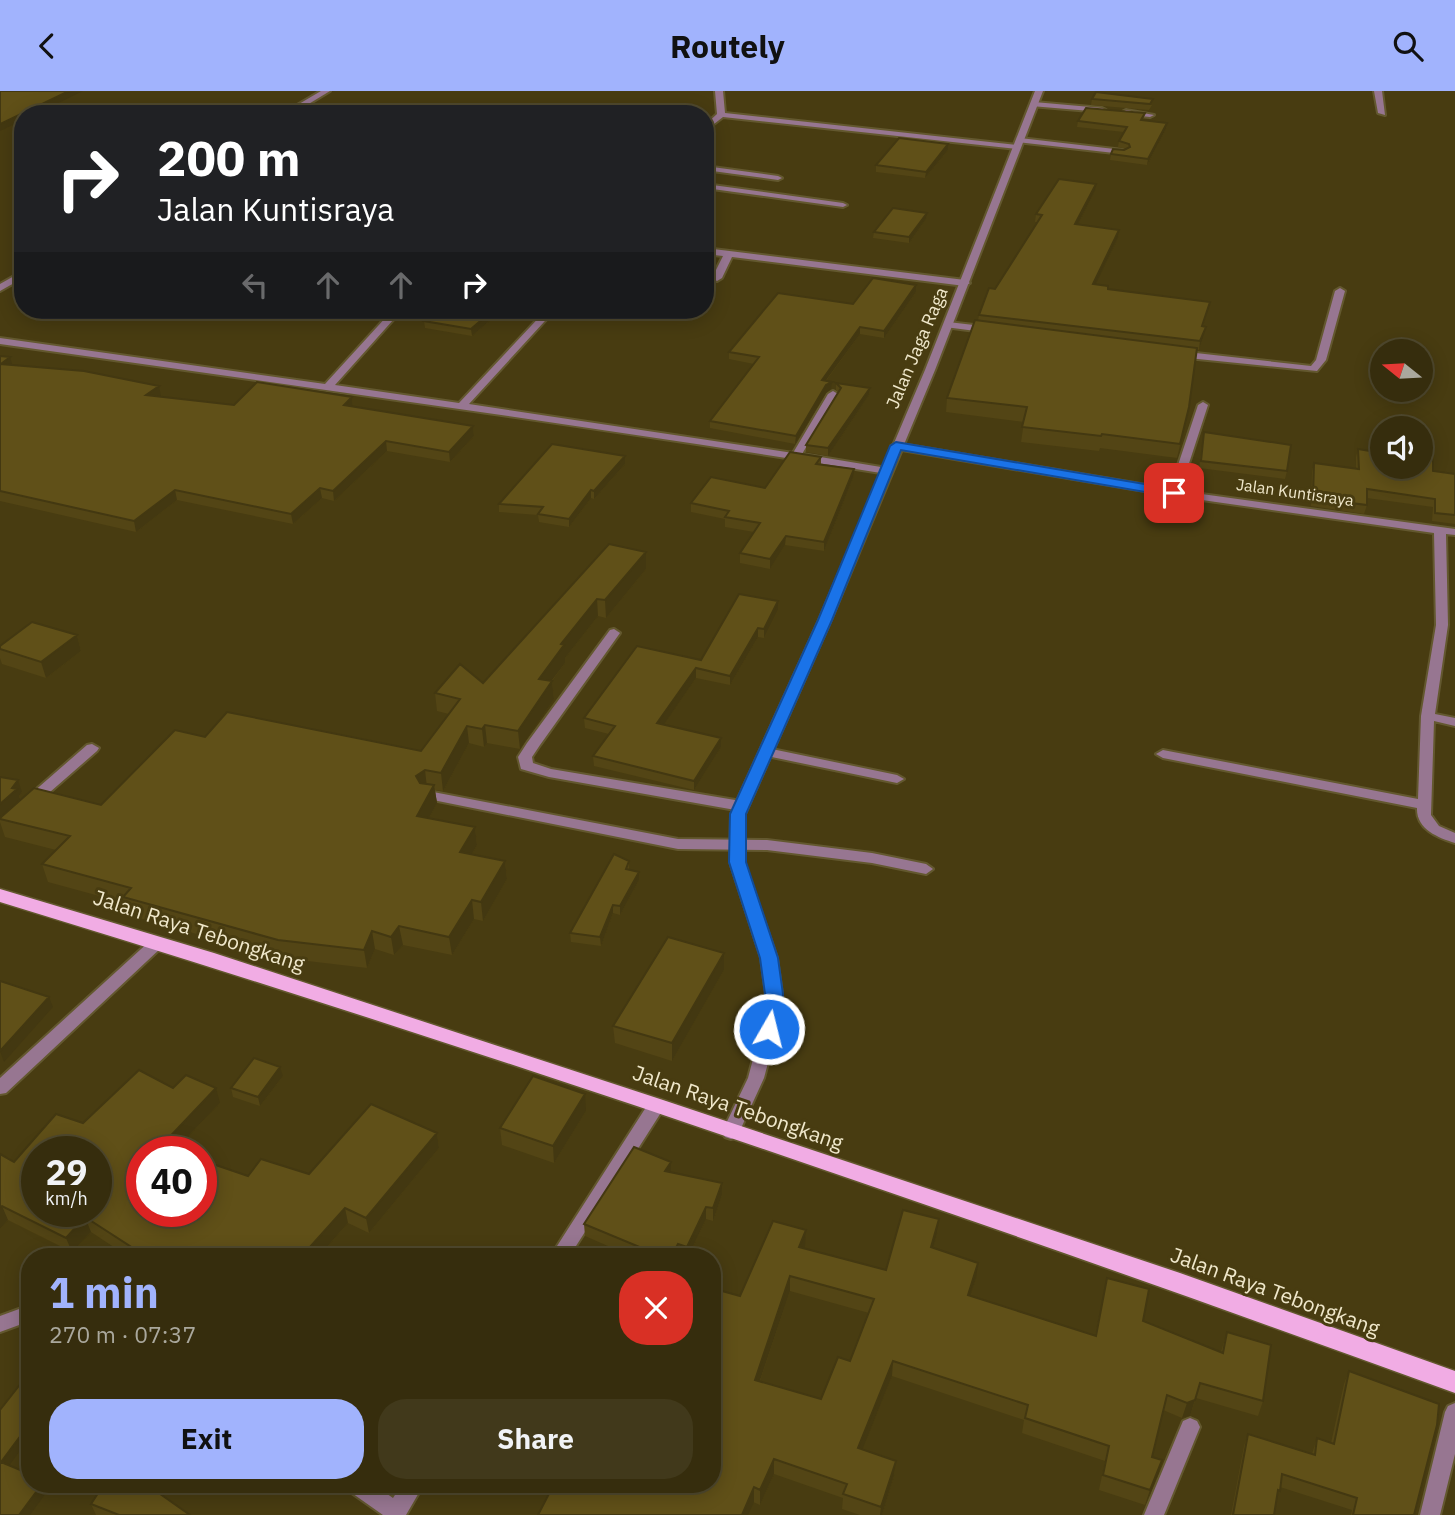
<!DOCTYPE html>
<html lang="en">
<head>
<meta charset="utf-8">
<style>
  :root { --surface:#362d0d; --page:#41391b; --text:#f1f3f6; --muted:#aaa89d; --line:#50492e; --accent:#a1b3fd }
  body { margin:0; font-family:"IBM Plex Sans",sans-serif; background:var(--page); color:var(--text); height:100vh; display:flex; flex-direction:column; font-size:26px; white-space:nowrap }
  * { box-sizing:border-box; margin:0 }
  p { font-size:23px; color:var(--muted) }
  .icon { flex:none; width:38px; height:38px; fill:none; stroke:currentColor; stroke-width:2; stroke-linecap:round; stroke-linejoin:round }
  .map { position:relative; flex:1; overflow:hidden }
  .side { position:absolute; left:21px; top:1157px; width:700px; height:245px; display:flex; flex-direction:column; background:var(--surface); border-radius:28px; box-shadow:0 4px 18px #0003,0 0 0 2px var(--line) }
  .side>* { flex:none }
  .guide { position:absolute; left:14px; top:14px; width:700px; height:214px; border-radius:28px; box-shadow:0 4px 18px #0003,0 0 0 2px var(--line); background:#202124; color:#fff; overflow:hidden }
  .needle { width:46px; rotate:288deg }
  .fabs { position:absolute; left:1370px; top:248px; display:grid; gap:14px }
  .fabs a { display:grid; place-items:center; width:63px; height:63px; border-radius:50%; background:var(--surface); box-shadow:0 4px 18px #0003,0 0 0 2px var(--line); font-size:35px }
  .speed { position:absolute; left:21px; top:1045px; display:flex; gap:14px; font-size:35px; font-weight:700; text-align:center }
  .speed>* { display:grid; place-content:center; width:91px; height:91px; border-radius:50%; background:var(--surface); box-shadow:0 4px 18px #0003,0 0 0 2px var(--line); line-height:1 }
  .speed small { font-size:18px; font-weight:400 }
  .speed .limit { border:10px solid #d22; background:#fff; color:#111 }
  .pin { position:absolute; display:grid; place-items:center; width:60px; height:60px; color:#fff; margin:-30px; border-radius:14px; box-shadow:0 4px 10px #0006 }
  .me { position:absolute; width:77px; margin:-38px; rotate:8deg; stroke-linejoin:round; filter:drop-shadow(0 0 5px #0008) }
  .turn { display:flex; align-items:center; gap:24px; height:147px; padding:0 28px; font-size:32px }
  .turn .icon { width:91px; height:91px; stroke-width:2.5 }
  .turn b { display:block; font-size:49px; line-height:60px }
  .lanes { display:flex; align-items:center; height:66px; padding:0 28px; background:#0003; justify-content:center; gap:35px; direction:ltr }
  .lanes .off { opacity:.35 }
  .round { display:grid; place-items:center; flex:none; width:74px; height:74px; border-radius:28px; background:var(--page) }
  .head { display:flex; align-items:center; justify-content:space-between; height:119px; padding:0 28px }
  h1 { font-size:42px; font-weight:800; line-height:52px; color:var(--accent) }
  .cta { display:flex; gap:14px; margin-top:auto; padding:14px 28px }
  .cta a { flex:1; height:80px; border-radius:28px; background:var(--accent); color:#111; font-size:28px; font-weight:800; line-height:80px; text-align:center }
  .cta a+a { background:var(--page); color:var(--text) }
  header { display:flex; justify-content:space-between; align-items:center; height:91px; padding:0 28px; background:var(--accent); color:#111; font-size:32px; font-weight:800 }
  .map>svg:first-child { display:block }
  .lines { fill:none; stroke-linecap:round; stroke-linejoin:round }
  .minor-casing { stroke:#63582f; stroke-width:4 }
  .tertiary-casing { stroke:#63582f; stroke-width:4 }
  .primary-casing { stroke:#63582f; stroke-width:3 }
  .minor { fill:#977691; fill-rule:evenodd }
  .tertiary { fill:#977691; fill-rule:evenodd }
  .primary { fill:#f1ace4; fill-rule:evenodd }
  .wall { fill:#534515; fill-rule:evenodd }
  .shaded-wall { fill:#433811 }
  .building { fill:#605018; stroke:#433811; stroke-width:2; fill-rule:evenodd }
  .route { fill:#1a73e8; stroke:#114b97; stroke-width:2 }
  .labels { text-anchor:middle; stroke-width:6; stroke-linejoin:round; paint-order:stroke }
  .far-street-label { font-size:16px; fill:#f0e8cb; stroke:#483c11 }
  .street-label { font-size:18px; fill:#f0e8cb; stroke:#483c11 }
  .near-street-label { font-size:21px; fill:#f0e8cb; stroke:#483c11 }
</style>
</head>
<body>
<header><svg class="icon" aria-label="back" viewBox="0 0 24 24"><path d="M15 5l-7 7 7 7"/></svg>Routely<svg class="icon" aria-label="search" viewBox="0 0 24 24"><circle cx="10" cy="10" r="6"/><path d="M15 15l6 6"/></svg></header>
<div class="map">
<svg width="1455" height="1424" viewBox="0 0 1455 1424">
  <rect width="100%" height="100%" fill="#483c11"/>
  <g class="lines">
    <defs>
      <path id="minor" d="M321 0H330L302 17 328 23 296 20 282 23Z
        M715 0H723L725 22 1017 54 1021 56 1017 58 723 26 705 40V34L717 23Z
        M1374 0H1382L1385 24 1378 22Z
        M1034 11 1102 17 1106 19 1102 21 1031 15V11Z
        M1126 19 1154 24 1150 26 1123 23 1122 21Z
        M1020 47 1123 59 1127 61 1123 63 1017 51 1016 49Z
        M705 75 778 85 782 87 778 89 705 79Z
        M705 93 843 112 847 114 843 116 705 97Z
        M705 157 965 189 970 192 965 195 732 166 722 187 717 190 712 187 723 165 705 163Z
        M23 180V187L0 200V193Z
        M1340 197 1345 200 1326 269 1317 280 1178 266 1173 263 1178 260 1311 275 1316 269 1335 200Z
        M369 219H402L335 294 459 312 546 219H555L469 313 793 362 828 303 833 300 838 303 802 363 887 377 892 380 887 383C591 335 297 295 0 253V247L325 293 388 224 370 221Z
        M948 231 991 236 996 239 991 242 945 236 943 234Z
        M1203 311 1208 314 1180 400 1455 438V444L1446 443 1448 534 1435 623 1455 627V635L1434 630 1431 724 1439 735 1455 742V752C1438 747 1416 738 1417 717L1163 667 1156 663 1163 659 1418 708 1421 625 1436 534 1434 442 1174 405 896 358 891 355 896 352 1170 398 1198 314Z
        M614 538 620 542 540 654 532 666 533 672 551 678 741 710 746 712 748 715 746 718 741 720 549 686 521 678 518 666 527 652 610 539Z
        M92 653 99 657 97 660 34 715H24L22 712 24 709 87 654Z
        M767 657 897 684 904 688 897 692 762 664 760 661 762 658Z
        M428 700 678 748 767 749 872 762 926 773 933 778 926 783 872 772 767 759 678 758 423 707 421 704 423 701Z
        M157 847 162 848 165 852 162 856 6 1002 0 1003V987L152 848Z
        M656 1008 662 1010 664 1015 662 1020 569 1166H550L650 1010Z
        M30 1214V1230L0 1241V1225Z
        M1455 1312V1363L1440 1424H1420L1445 1321 1448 1315Z
        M1190 1327 1197 1330 1200 1336 1164 1424H1144L1183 1330Z
        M346 1393H373L393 1407 402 1393H424L406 1424H383L349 1400Z"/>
      <path id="tertiary" d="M1035 0H1043L935 279 831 529 745 723 744 771 777 867 782 903 777 938 764 987 737 1046 731 1048 725 1046 722 1041 748 987 761 938 766 903 761 867 730 771 731 723 819 529 925 279Z"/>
      <path id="primary" d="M0 798 214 862 663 1009 1180 1182 1455 1280V1302C974 1127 489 960 0 811Z"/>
    </defs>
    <use href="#minor" class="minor-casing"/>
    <use href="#tertiary" class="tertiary-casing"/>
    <use href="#primary" class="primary-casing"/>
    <use href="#minor" class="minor"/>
    <use href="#tertiary" class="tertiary"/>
    <use href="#primary" class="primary"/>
  </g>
  <path class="wall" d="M1092 8 1152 14 1149 19 1091 14Z
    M1145 22 1143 29 1167 32 1166 38 1147 74 1110 69 1111 63 1126 58 1118 56 1119 50 1124 41 1077 36 1078 30Z
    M948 59 925 87 876 81V74Z
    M1095 100 1078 133 1119 139 1118 147 1095 194 1108 198 1210 211 1203 235 1206 236 1204 244 1199 259 1196 258 1189 316 1177 367 1100 357 1099 360 1021 351 1024 331 946 321 947 307 978 230 979 224 1038 131H1035L1036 123Z
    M926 128 909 152 873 147 874 141Z
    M916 194V201L884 247 860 243 826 290 831 298 826 302 795 353 710 337V330L754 273 729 268V261L853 213Z
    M437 219H502L472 245 425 237 424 230Z
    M0 265 12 274 161 305 160 306 234 314 352 306 353 315 473 335 474 345 450 371 387 360 334 410 322 407 293 433 177 409 136 441 0 410Z
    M836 292 870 297 869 304 828 365 806 361V354L838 301 836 299Z
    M1204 341 1287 380 1285 388 1199 377Z
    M1358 358 1433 380 1455 383V433L1432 430 1433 416 1367 407V414L1364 423 1311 415 1312 381 1314 372 1356 378V366Z
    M821 366V374L853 387 824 460 785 454 770 478 740 472V462L754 441 725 436V428L691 421V412L765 397Z
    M625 373 594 408 591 407 569 436 539 431 538 424 499 421V413Z
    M646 461V478L606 527 598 525 565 567V572L552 590 554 608 520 658 487 652 484 656 469 652 443 700 435 699 437 712 429 727 475 736 477 754 472 763 505 770 507 788 483 830 474 828 452 864 403 854 394 864 375 858 367 877 282 867 129 824 125 812 48 791 42 773 56 759 5 746 0 731V686L22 701 19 705 21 709 101 714 205 646 421 660 449 623 437 620 435 602 483 592Z
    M778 510V519L764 547 758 546 730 594 696 587 664 633 721 647V656L694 699 594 675 593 665 609 643 585 637 584 627 701 569Z
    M77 544 81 560 46 587 2 573 0 567V555Z
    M629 770V779L639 789 620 824 613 822 601 855 571 851 570 842Z
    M724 862V879L672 970 615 952 613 935Z
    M283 985 260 1015 233 1006 231 997Z
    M173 997 220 1012 174 1060 248 1085 309 1083 437 1042 439 1057 369 1142 348 1132 318 1166H129L91 1141 72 1161 8 1129 0 1138V1063L14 1071 83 1032Z
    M586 1020 554 1072 502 1054 500 1037Z
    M671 1081 722 1092V1104L713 1130 706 1128 688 1166H633L585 1145 584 1133Z
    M939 1128 937 1143 933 1157 976 1188 970 1204 1095 1245 1107 1187 1143 1230 1221 1261 1227 1241 1263 1310 1258 1325 1196 1307 1190 1325 1182 1327 1163 1319 1152 1366 1158 1384 1145 1414 1099 1399 1105 1370 1022 1342 1024 1329 892 1285 862 1359 896 1370 894 1385 882 1424H860L842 1418 843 1407 774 1383 760 1414 712 1393 740 1205 806 1139 804 1157 886 1179ZM790 1200 869 1222 850 1270 821 1308 760 1290Z
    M1349 1280 1414 1424H1351L1352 1419 1280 1396 1276 1410 1274 1424H1231L1244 1355 1248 1343 1312 1363 1317 1347 1331 1352 1344 1293Z
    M104 1393H160L156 1400 190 1424H96L91 1413Z"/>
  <path class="shaded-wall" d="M69 0H83L36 23H23V29L0 40V33Z
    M1167 32 1166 38 1147 74 1148 68Z
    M948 53V59L925 87 926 81Z
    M1096 93 1095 100 1074 141 1075 133Z
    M927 122 926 128 909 152V146Z
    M1119 139 1118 147 1092 201 1093 193Z
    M916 194V201L884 247V240Z
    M493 219H502L472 245 471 238Z
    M860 236V243L821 296 822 289Z
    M1206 236 1204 244 1199 259 1200 250Z
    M10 266 13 276 1 273Z
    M832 291 831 298 826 302 795 353 796 345 826 294Z
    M159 295 161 305 148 314 146 304Z
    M870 297 869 304 828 365V357Z
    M352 306 353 316 344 314Z
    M473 335 474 345 450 371 449 361Z
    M386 350 387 360 334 410 333 400Z
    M625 365V373L594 408V400Z
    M854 378 853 387 824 460V451Z
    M320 397 322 407 293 433 291 423Z
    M175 399 177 409 136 441 134 430Z
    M591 399V407L569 436V428Z
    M786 445 785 454 770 478V468Z
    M646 461V478L606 527 605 509Z
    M597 508 598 525 565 567V572L540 605 539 588 561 553Z
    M778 510V519L764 547V538Z
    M758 537V546L730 594V585Z
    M77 544 81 560 46 587 41 571Z
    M696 577V587L658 642 657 632Z
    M552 590 554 608 520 658 518 640Z
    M485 634 487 652 484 656 482 638Z
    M467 635 469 652 443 700 441 682Z
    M721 647V656L694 699V690Z
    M425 679 427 697 419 703 416 685Z
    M18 689 22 701 19 705 21 710 0 728V713Z
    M434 694 437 712 420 744 417 725Z
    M475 736 477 754 463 779 460 761Z
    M505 770 507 788 483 830 481 811Z
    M639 781V789L620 824V815Z
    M472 809 474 828 452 864 449 846Z
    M613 814V822L601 855 600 846Z
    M399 835 403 854 394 864 391 846Z
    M372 840 375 858 367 877 364 859Z
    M724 862V879L672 970V952Z
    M49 906 53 916 4 971 0 960Z
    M280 976 283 985 260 1015 258 1006Z
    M216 997 220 1012 174 1060 160 1056Z
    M585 1003 586 1020 554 1072 553 1055Z
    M437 1042 439 1057 369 1142 366 1127Z
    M671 1071V1083L665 1080Z
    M722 1092V1104L713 1130V1117Z
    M2 1115 8 1129 0 1138V1116Z
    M706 1116V1128L688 1166H687V1156Z
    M345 1117 348 1132 318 1166H301Z
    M85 1126 91 1141 72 1161 66 1147Z
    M939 1128 937 1143 929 1172 931 1156Z
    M806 1139 805 1155 798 1172 799 1156Z
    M678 1153V1166H671Z
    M978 1172 976 1188 965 1219 968 1204Z
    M790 1185V1200L755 1304V1289Z
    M893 1270 892 1285 857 1372 858 1357Z
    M1195 1309 1190 1325 1182 1327 1187 1312Z
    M30 1332V1346L6 1379 1 1371Z
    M774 1368V1383L760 1414V1399Z
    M1162 1369 1158 1384 1145 1414 1150 1399Z
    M896 1370 894 1385 882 1424H880L881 1416Z
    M42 1393H46L49 1398 30 1424H19Z
    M146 1393H160L151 1407Z
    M754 1396V1411L748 1424H742Z"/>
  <path class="building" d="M0 0H69L0 33Z
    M1096 1 1153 8 1150 13 1092 8Z
    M1086 17 1145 22 1141 29 1167 32 1148 68 1111 63 1113 58 1124 59 1130 56 1129 53 1119 50 1127 36 1078 30Z
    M626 18 659 23H621Z
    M899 47 948 53 926 81 876 74Z
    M1059 88 1096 93 1075 133 1119 139 1093 193 1108 195V198L1210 211 1202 235 1206 236 1200 250 979 224 989 197 995 198 1042 124 1036 123Z
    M893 117 927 122 909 146 874 141Z
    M873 187 916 194 884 240 860 236 822 289 832 291 826 294 796 345 710 330 759 266 729 261 778 202 853 213Z
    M437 219H493L471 238 424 230Z
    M975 229 1197 257 1189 316 1180 353 1102 343 1101 345 1022 336 1027 316 947 307Z
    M0 265 10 266 1 273 84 280 159 295 146 304 234 314 257 291 352 306 344 314 473 335 449 361 386 350 333 400 320 397 291 423 175 399 134 430 0 400Z
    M836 292 870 297 828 357 806 354 841 297Z
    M1204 341 1291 354 1287 380 1201 370Z
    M552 353 625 365 594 400 591 399 569 428 538 423 543 416 499 413Z
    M1358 358 1382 362V376H1421V367L1433 369V380L1455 383V424L1435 422V408L1367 398V414L1313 407 1314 372 1359 378Z
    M790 361 821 366 816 373 854 378 824 451 786 445 770 468 740 462 760 432 725 426 729 420 691 412 711 386 765 397Z
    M609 453 646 461 605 509 597 508 561 553 564 554 539 588 552 590 518 640 485 634 482 638 467 635 441 682 425 679 416 685 420 692 434 694 417 725 475 736 460 761 505 770 481 811 472 809 449 846 399 835 391 846 372 840 364 859 278 849 123 806 131 797 42 773 70 745 0 728V727L34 697 101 714 175 639 205 646 227 621 421 660 460 608 435 602 460 573 483 592Z
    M739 503 778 510 764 538 758 537 730 585 696 577 657 632 721 647 694 690 593 665 615 635 584 627 637 555 701 569Z
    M32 531 77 544 41 571 0 558V555Z
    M0 686 18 689 12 697 17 698 0 713Z
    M614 763 629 770 626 778 639 781 620 815 613 814 600 846 570 842Z
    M668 846 724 862 672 952 613 935Z
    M0 890 49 906 0 960Z
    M254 967 280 976 258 1006 231 997Z
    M139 979 173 997 186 984 216 997 160 1056 174 1060H142V1120H201V1069L248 1085 261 1068 309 1083 371 1013 437 1042 366 1127 345 1117 301 1166H134L139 1161 85 1126 66 1147 2 1115 0 1116V1063L14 1071 56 1023 83 1032ZM37 1060H96V1120H37Z
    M533 985 585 1003 553 1055 500 1037Z
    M634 1056 671 1071 665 1080 722 1092 713 1117 706 1116 687 1156 678 1153 671 1166H637L642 1157 584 1133Z
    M903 1119 939 1128 931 1156 978 1172 968 1204 1096 1245 1107 1187 1149 1198 1143 1230 1223 1262 1227 1241 1271 1254 1263 1310 1200 1292 1195 1309 1187 1312 1167 1304 1152 1366 1162 1369 1150 1399 1103 1384 1109 1355 1025 1327 1028 1314 893 1270 858 1357 896 1370 881 1416 843 1403 847 1393 774 1368 760 1399 754 1396 742 1424H538L554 1393H712V1227L722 1200 740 1205 773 1130 806 1139 799 1156 886 1179ZM790 1185 874 1208 850 1270 838 1266 821 1308 755 1289Z
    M1349 1280 1439 1313 1437 1334 1414 1424H1353L1357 1407 1282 1383 1280 1400 1278 1399 1274 1424H1233L1248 1343 1315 1364 1317 1347 1334 1353Z
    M22 1291 30 1294V1332L1 1371 30 1383V1393H42L19 1424H0V1319Z
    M104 1393H146L190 1424H119L91 1413Z"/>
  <path class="route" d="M896 351 1174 398 1180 402 1174 406 901 359 832 529 746 723V771L778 867 783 903 778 938 775 943H762L760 938 765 903 760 867 729 771 730 723 818 529 890 355Z"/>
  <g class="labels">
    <g class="far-street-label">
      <text transform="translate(1295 401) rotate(8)" y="6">Jalan Kuntisraya</text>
    </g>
    <g class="street-label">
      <text transform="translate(917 257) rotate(-67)" y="6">Jalan Jaga Raga</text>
    </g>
    <g class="near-street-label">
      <text transform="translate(199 840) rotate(18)" y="7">Jalan Raya Tebongkang</text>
      <text transform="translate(738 1017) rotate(19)" y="7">Jalan Raya Tebongkang</text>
      <text transform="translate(1275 1201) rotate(20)" y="7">Jalan Raya Tebongkang</text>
    </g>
  </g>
</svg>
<div class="fabs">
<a><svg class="needle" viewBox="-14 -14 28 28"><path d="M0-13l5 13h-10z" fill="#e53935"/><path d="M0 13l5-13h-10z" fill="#aaa89d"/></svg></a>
<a><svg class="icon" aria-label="sound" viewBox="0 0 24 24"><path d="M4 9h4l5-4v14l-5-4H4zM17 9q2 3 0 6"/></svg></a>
</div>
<div class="speed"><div>29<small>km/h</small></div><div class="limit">40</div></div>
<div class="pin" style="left:1174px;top:402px;background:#d93025"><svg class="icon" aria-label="arrive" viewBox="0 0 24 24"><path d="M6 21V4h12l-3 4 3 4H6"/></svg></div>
<svg class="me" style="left:769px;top:938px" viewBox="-20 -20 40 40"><circle r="17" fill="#1a73e8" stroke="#fff" stroke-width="3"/><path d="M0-11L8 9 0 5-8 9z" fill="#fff"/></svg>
<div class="guide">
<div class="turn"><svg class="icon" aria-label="right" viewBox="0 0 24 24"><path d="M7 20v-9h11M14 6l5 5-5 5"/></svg><div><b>200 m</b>Jalan Kuntisraya</div></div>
<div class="lanes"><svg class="icon off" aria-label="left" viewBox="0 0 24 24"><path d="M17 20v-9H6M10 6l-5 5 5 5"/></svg><svg class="icon off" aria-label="ahead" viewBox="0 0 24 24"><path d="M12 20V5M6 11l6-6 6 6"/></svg><svg class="icon off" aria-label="ahead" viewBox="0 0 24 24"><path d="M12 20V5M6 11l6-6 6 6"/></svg><svg class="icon" aria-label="right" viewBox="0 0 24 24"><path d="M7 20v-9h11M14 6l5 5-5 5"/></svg></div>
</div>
<section class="side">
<div class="head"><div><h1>1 min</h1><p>270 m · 07:37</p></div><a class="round" style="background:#d93025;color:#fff"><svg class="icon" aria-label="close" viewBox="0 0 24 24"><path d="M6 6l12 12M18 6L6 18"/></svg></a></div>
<div class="cta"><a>Exit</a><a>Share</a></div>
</section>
</div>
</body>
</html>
